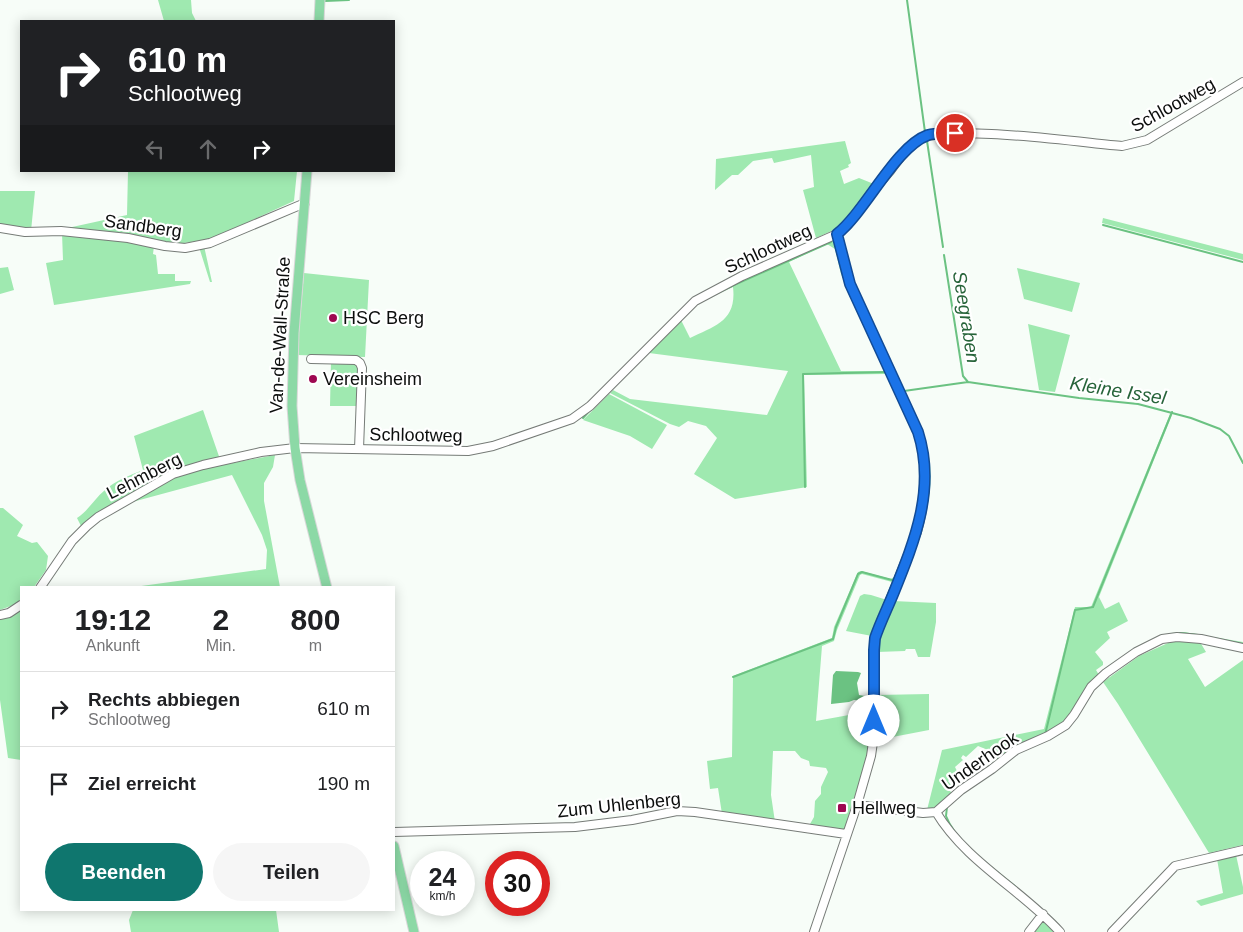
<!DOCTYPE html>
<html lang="de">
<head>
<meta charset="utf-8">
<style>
  :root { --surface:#fff; --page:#f6f6f6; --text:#202124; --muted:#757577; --line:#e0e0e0; --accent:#0f766e }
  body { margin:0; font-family:Helvetica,sans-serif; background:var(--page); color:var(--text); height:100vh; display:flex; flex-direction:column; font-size:19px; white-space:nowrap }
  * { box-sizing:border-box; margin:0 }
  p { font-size:16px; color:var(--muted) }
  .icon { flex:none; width:28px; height:28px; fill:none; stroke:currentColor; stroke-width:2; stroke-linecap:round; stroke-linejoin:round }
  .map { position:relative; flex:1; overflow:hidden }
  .side { position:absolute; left:20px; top:586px; width:375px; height:325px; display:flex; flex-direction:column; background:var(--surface); border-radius:0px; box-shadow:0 2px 12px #0003 }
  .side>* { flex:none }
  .top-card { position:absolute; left:20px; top:20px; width:375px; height:152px; border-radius:0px; box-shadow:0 2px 12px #0003; background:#202124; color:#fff; overflow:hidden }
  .speed { position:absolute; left:410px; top:851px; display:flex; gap:10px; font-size:25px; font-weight:700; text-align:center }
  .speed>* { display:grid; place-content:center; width:65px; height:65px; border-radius:50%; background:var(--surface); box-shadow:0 2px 12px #0003; line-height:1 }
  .speed small { font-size:12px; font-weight:400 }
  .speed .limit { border:8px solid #d22; background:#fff; color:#111 }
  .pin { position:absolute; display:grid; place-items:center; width:42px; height:42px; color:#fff; margin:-21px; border:2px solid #fff; border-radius:50%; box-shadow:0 1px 5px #0007 }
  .me { position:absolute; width:55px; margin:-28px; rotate:0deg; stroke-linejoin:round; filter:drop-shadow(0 0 4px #0008) }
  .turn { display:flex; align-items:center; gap:18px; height:105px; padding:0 25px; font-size:22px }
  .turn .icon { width:65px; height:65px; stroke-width:2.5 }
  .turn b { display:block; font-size:35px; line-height:42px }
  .lanes { display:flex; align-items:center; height:48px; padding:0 25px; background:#0003; justify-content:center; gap:25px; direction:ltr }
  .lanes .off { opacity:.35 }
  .eta { display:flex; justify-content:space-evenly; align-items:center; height:85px; text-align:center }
  .eta b { font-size:30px; font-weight:600; line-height:35px }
  .primary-button { display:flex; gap:10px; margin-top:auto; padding:10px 25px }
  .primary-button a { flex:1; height:58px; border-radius:30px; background:var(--accent); color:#fff; font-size:20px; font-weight:600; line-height:58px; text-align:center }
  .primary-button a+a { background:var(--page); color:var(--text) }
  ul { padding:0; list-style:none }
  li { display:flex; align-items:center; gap:15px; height:75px; padding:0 25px; border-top:1px solid var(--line) }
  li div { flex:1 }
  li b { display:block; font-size:19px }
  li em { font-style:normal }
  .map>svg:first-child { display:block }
  .green { fill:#9fe9b0; fill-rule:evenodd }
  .water { fill:#6bc282 }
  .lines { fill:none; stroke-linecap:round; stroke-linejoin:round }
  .stream { stroke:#6bc282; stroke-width:2 }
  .minor-casing { stroke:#767b77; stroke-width:10 }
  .major-casing { stroke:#d8d8d8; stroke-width:11 }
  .minor { stroke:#fff; stroke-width:8 }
  .major { stroke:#8cd9a6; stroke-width:9 }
  .route-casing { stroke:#114b97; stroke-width:12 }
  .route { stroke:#1a73e8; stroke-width:9 }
  .poi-dot { fill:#9e0851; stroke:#fff; stroke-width:2 }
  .labels { text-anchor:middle; stroke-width:4.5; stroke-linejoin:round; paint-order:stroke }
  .street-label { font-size:18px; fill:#0c0e0d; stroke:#fff }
  .poi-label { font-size:18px; fill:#0c0e0d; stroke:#fff; text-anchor:start }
  .water-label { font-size:19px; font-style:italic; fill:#27643a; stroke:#fff }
</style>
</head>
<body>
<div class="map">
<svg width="1243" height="932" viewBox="0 0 1243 932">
  <rect width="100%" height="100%" fill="#f7fdf8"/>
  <path class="green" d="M158 0H191L192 13 196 21H164Z
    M845 141 851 163 848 165 849 167 840 171 844 184 859 178 874 184 838 228 816 238 803 190 814 187 811 155 774 163 772 158 753 161 738 175H732L715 190 716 159Z
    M128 171H297L294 201 211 239 184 243H164L127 233 63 229 127 215Z
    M0 191H35L31 231 0 227Z
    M1103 218 1243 254V260L1102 223Z
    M62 233 127 240 154 246 153 254 156 255 158 274H175V281H191L190 284 54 305 46 263 63 260Z
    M831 240C838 242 838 249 840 255L917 434 924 468 920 517 889 597 886 596 892 582 862 574 860 575 837 630 834 641 822 646 816 721 871 711V732L868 754 844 830 839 831 812 828 810 824 814 817 815 801 821 794V787L828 772 826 768 810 766 809 761 801 758 795 751H773L771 795 775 822 722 814 718 788 710 789 707 761 732 757 733 676 832 638 834 627 858 572 861 571 891 579 894 577C911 536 931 490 917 444 910 420 896 397 886 374L804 375 807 487 735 499 694 474 717 438 706 426 688 421 679 427 670 424 610 393 613 390 630 399 767 415 788 371 649 353 681 320 690 338C715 326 737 321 733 287L716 295 715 292ZM827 244 835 249 841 274 884 371H841L789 262Z
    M204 246 212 282H210L199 247Z
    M8 267 14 290 0 294V268Z
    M1017 268 1080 283 1072 312 1024 299Z
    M304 273 369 280 365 357 297 355Z
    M1028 324 1070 335 1055 392 1039 390Z
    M331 361 354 363 359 367V406H330Z
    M893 366C904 390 917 415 925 440 943 495 914 552 893 601L936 603V622L930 657H918L915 649H906L905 651 877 652 876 639 913 548 927 468 892 369Z
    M609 394 667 425 652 449 630 436 583 420Z
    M203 410 222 465 275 455 273 467 264 483V501L280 587H134L266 569 267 550 262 535 232 475 99 511 81 526 77 518C89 510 94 499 105 490 115 481 130 475 143 470L134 436Z
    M1170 414 1172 415 1099 597 1105 609 1119 602 1128 621 1107 632 1110 638 1095 652 1103 662V665L1096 670 1099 675 1067 721 1043 736 1014 747 996 763 986 753 988 750 978 746 966 757 963 755 961 758 963 760 955 767 957 771 948 781 951 785 947 788 953 794 930 810H927L942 750 1044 729 1075 607H1091Z
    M0 508H3L23 525 17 536 32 543 37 542 48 556 46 570 34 587 21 588V599L16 604 0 610Z
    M864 594 871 595 887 600 872 651 870 652 872 636 846 631 860 596Z
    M21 610V760L8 758 0 700V620Z
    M1184 632 1243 642V645L1200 637 1171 633Z
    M1177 639 1200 642 1206 652 1188 659 1205 687 1243 660V845L1209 853 1118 704 1103 682 1139 656Z
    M929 694V730L877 740V695Z
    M1236 855 1243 887V894L1201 906 1196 901 1223 893 1217 859Z
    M133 910H276L279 932H131L129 920Z
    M1041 921H1046L1057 932H1032Z"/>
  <path class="water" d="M836 671 858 672 861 673 857 683 859 695 865 696V701L854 700 849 702 831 704 833 675Z"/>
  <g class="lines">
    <path class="stream" d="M907 0 925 132
      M325 1 349 0
      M927 141 943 247
      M1103 225 1243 262
      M835 244 844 278
      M944 255 963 376 968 382
      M725 289 831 242
      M904 391 968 382 1079 398 1138 404 1191 418 1220 429 1229 436 1243 463
      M583 418 591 409
      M805 487 803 374 887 372
      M1180 633 1198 635
      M872 634 884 604
      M1217 639 1243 644
      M733 677 833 639 836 627 858 574 862 572 892 580 895 579
      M1045 735 1075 610 1093 607 1172 412
      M947 807 946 816C956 843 994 869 1016 887
      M1210 854 1227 850"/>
    <defs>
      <path id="minor" d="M0 228 25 232 61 231 128 238 165 246 185 248 210 243 305 203
        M311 359 356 360 360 363 362 368 359 449
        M40 588 72 541 87 526 98 517 173 474 203 465 261 452 295 448 468 451 493 446 572 419 590 406 695 301 742 276 837 234 848 225C861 206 875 188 890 171 898 160 907 148 918 140 945 123 1084 143 1122 146L1147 140 1243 82
        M0 615 9 613 21 605
        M857 805 923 813 936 812 961 790 992 769 1016 750 1048 736 1066 725 1074 715 1091 687 1106 673 1136 652 1162 639 1177 637 1201 639 1243 648
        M936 812C966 862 1022 890 1060 932
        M394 832 575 827 632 820 677 811 695 812 846 834
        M814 932 857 805 871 756 874 735V650L875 638 917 532C926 499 929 465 918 432L850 285 837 234
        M1029 932 1043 914
        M1112 932 1175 866 1243 850"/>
      <path id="major" d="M319 21 320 0
        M307 171 294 333 292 406 295 448 300 480 327 588
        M394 846 414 932"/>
    </defs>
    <use href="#minor" class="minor-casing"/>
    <use href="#major" class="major-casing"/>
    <use href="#minor" class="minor"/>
    <use href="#major" class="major"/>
  </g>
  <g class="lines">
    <defs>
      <path id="route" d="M874 721V650L875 638C880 623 888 607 894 592 915 540 936 488 918 432L850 284 837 234C866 211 895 147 928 135 936 133 947 134 955 133"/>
    </defs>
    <use href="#route" class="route-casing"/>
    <use href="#route" class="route"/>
  </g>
  <g class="poi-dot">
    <circle cx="333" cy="318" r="5"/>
    <circle cx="313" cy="379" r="5"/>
    <rect x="837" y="803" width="10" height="10" rx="2.5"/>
  </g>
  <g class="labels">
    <g class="street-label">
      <text transform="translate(1173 105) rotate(-29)" y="6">Schlootweg</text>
      <text transform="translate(143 226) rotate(8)" y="6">Sandberg</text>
      <text transform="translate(768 249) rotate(-25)" y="6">Schlootweg</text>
      <text transform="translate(280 335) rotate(-87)" y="6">Van-de-Wall-Straße</text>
      <text transform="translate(416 435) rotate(1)" y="6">Schlootweg</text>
      <text transform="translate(144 476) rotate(-27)" y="6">Lehmberg</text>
      <text transform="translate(980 761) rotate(-35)" y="6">Underhook</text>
      <text transform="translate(619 805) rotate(-6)" y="6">Zum Uhlenberg</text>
    </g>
    <g class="poi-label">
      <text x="343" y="324">HSC Berg</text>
      <text x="323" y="385">Vereinsheim</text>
      <text x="852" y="814">Hellweg</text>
    </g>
    <g class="water-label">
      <text transform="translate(967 317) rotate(81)" y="7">Seegraben</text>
      <text transform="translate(1118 390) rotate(9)" y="7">Kleine Issel</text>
    </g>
  </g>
</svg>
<div class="speed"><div>24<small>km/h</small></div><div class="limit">30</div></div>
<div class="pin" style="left:955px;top:133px;background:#d93025"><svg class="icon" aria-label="arrive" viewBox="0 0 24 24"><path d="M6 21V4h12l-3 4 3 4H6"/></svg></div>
<svg class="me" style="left:874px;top:721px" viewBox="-20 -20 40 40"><circle r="19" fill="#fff"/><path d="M0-13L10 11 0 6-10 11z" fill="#1a73e8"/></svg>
<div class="top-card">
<div class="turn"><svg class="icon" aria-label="right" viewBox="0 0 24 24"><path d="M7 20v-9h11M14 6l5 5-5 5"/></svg><div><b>610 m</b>Schlootweg</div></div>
<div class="lanes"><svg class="icon off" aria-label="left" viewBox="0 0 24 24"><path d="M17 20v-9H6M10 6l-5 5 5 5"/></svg><svg class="icon off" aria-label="ahead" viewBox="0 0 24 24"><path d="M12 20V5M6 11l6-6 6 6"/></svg><svg class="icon" aria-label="right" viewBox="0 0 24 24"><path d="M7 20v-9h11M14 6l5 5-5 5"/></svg></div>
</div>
<section class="side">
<div class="eta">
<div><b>19:12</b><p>Ankunft</p></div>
<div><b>2</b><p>Min.</p></div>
<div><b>800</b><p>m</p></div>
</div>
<ul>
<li><svg class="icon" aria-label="right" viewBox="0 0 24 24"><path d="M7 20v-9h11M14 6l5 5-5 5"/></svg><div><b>Rechts abbiegen</b><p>Schlootweg</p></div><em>610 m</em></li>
<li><svg class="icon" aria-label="arrive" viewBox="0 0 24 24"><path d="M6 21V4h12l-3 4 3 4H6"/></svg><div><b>Ziel erreicht</b></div><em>190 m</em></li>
</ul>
<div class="primary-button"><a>Beenden</a><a>Teilen</a></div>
</section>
</div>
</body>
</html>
